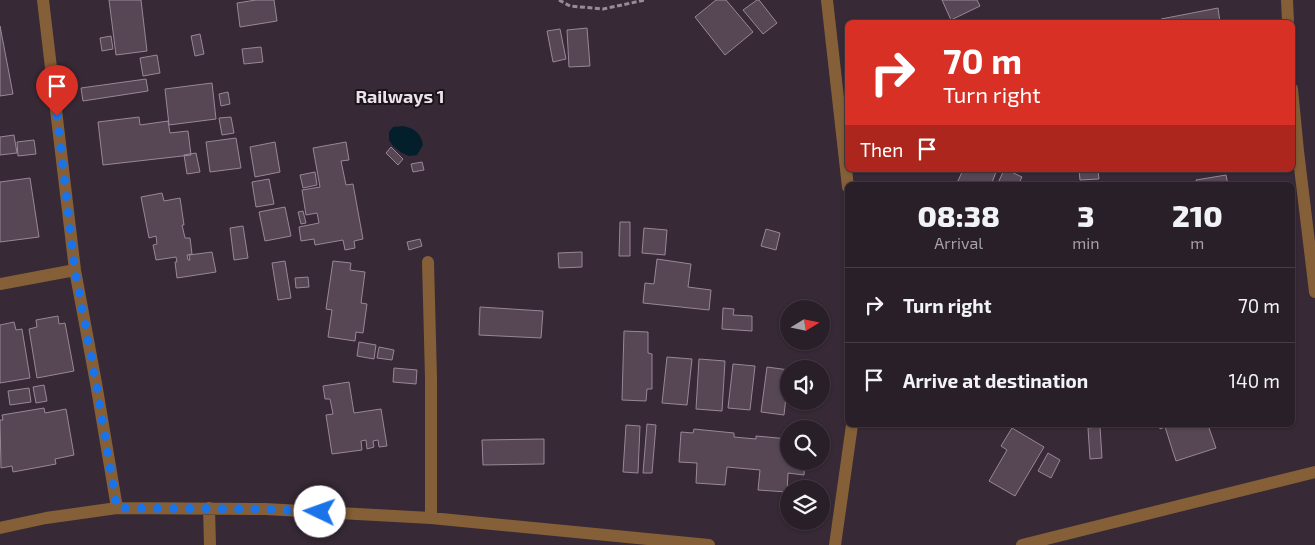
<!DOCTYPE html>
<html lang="en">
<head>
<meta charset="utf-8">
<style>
  :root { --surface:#291f28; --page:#352c34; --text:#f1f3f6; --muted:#a5a2a8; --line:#453d45 }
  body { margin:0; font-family:"Exo 2",sans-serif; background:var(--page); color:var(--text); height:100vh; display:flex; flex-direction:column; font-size:19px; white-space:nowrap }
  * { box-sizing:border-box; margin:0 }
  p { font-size:16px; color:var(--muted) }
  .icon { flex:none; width:28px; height:28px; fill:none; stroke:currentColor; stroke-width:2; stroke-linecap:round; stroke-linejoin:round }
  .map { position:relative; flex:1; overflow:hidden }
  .panel { position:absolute; left:845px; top:182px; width:450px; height:245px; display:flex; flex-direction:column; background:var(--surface); border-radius:8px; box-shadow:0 1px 4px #0004,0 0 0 1px var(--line) }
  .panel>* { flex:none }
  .hud { position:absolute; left:845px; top:20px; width:450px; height:152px; border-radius:8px; box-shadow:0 1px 4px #0004,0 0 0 1px var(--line); background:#d93025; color:#fff; overflow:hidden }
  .needle { width:32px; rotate:80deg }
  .fabs { position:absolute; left:780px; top:300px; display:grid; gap:10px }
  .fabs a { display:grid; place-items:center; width:50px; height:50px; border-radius:50%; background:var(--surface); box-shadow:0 1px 4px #0004,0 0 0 1px var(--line); font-size:25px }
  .pin { position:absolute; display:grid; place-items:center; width:42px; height:42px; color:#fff; margin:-51px -21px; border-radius:50% 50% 50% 0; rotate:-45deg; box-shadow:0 0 5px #0007 }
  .pin .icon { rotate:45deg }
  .me { position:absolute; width:55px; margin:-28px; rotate:273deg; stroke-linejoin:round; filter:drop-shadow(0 0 4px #0008) }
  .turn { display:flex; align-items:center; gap:18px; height:105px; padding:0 15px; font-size:22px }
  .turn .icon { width:65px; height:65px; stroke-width:2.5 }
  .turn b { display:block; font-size:35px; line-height:42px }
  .then { display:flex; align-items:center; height:48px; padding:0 15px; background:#0003; gap:10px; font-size:19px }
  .eta { display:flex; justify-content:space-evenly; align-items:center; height:85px; text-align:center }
  .eta b { font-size:30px; font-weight:800; line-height:35px }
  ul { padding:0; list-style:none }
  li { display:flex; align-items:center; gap:15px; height:75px; padding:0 15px; border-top:1px solid var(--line) }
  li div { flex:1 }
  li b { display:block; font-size:19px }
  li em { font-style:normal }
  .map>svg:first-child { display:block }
  .water { fill:#031f2c }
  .building { fill:#574755; stroke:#998797 }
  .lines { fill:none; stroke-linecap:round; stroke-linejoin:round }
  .path { stroke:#988c97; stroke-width:3; stroke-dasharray:5 2.5; stroke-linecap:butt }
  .minor { stroke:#855f37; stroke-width:12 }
  .route { stroke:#1a73e8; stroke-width:9; stroke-dasharray:0 16.2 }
  .labels { text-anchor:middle; stroke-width:4; stroke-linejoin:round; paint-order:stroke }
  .quarter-label { font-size:18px; font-weight:bold; fill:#ebe1ea; stroke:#1b141a }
</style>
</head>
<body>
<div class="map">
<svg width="1315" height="545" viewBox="0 0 1315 545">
  <rect width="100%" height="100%" fill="#372936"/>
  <path class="water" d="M403 126C414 128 421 133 423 145L417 155 409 156 402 153 393 146 389 140V132L393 127Z"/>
  <path class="building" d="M109 0H141L147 51 116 55Z
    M256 0H274L277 21 240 27 237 3Z
    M716 0H726L753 32 725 55 695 17Z
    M757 0H759L777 23 763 34 743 10Z
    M942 0H977L980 6 951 20Z
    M1218 8 1220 22H1162L1161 19Z
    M0 26 13 94 0 96Z
    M587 28 590 66 569 67 567 30Z
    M560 29 566 59 553 62 547 31Z
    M200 34 204 54 195 56 191 36Z
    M111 36 113 49 102 51 100 38Z
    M261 47 263 62 244 64 242 49Z
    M157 55 160 73 143 76 140 58Z
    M146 79 148 91 83 101 81 88Z
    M212 83 216 119 169 125 165 89Z
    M228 92 230 104 221 106 219 94Z
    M139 117 140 125 168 121 170 133 188 131 191 155 103 165 98 122Z
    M231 117 234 133 222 135 219 118Z
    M14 135 17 153 0 155V137Z
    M236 138 241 168 210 172 206 142Z
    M34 140 36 154 18 156 17 142Z
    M275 142 280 172 255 177 250 147Z
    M346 142 349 160 341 161 346 185 353 184 363 239 354 241 355 248 345 250 343 240 315 245 314 239 301 241 299 227 319 223 317 213 306 215 302 190 320 187 313 148Z
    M391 147 403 159 398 165 386 153Z
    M196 153 200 172 187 174 184 155Z
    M422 162 424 170 413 172 411 164Z
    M963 170H991L996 172 991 185H956Z
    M1004 170H1007L1022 177 1018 185H997Z
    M1079 170H1098L1099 179 1080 180Z
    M315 172 317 185 303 188 300 175Z
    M1226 175 1228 185H1194L1197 184 1196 180Z
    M30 178 39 237 0 242V182Z
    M269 179 274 204 256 207 252 182Z
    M1048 182H1062V185H1048Z
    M162 193 164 201 180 198 184 225H182L185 238H190L192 254 187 255 188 260H190L189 255 212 252 216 272 177 278 175 262H177L176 257 156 260 153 245 157 244 156 236 149 238 141 197Z
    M285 207 291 236 265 241 259 212Z
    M303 211 306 223 301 224 298 212Z
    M620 222H630V256H619Z
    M243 226 248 258 234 260 230 228Z
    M644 228 667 230 665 255 642 253Z
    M766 229 780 233 776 250 761 246Z
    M420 239 422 246 409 250 407 242Z
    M582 252V267L559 268 558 253Z
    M657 259 691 264 688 287 711 290 709 310 643 303 645 283 654 284Z
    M285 261 291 298 278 300 272 263Z
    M333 261 351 263 350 270 365 272 361 303 367 304 363 333 356 332 355 341 328 337 332 310 326 309Z
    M308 277 309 287 296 288 295 278Z
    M480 307 543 311 541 338 479 335Z
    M723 308 734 309 733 315 752 316V331L722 329Z
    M58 316 59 324 65 323 74 371 37 378 29 329 37 327 36 320Z
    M14 322 16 330 22 329 30 378 0 383V325Z
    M624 331 648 332V353L652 354V389H647L646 401 622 400Z
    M359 342 376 345 374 359 357 356Z
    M379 347 394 350 392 360 377 358Z
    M667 357 692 359 687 405 662 403Z
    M699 359 725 361 722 411 696 409Z
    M733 364 755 366 750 410 728 408Z
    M767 367 789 370 784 415 761 412Z
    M394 368 417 370 416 384 393 382Z
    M349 382 354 413 381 409 387 446 379 447 378 440 373 441 374 447 367 449 366 440 361 441 362 450 332 454 326 415 333 414 330 399H325L323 386Z
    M44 385 47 401 36 403 33 387Z
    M29 388 31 402 10 405 8 391Z
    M44 408 45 413 66 409 74 455 55 459 56 464 13 472 12 466 1 468 0 420H3L2 415Z
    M647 424 656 425 652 473H643Z
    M626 425 640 426 638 473 623 472Z
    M1159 425H1208L1216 448 1176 461 1165 427 1160 429Z
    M1100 427 1102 458 1090 459 1088 428Z
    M1012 428 1044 447 1015 496 989 481 1007 450 1001 446Z
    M694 429 734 433V437L756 439V436L789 439V461H805L804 475 788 473 787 492 758 490 760 470 727 467 725 485 696 483 697 463 679 462 681 432 693 433Z
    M544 439V464L483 465 482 440Z
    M1048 453 1060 460 1051 478 1038 471Z"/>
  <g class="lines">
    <path class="path" d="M559 0 570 6 603 9 645 0"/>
    <path class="minor" d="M43 0 75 270 96 383 117 508
      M827 0 848 187
      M1287 0 1288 22
      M1292 89 1298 151 1315 292
      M428 262 431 378V518
      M0 284 75 270
      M209 508 210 545
      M0 528 46 518 117 508 265 509 431 518 709 545
      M835 545 852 425
      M1022 545 1315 472"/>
  </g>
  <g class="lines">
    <path class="route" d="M57 116 75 270 96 383 117 508 265 509 320 512"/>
  </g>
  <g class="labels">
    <g class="quarter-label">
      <text x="400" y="103">Railways 1</text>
    </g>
  </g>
</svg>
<div class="fabs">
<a><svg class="needle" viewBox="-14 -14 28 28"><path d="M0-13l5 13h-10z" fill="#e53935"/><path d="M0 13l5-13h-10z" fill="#a5a2a8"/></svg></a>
<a><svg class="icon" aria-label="sound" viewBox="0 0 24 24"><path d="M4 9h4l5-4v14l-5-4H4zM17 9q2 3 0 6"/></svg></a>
<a><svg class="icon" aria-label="search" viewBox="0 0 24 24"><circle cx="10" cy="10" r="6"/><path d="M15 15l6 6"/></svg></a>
<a><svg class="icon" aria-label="layers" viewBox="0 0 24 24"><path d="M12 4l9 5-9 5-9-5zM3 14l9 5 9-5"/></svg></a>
</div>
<div class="pin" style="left:57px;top:116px;background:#d93025"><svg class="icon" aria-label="arrive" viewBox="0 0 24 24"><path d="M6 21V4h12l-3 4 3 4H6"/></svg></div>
<svg class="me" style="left:320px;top:512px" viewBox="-20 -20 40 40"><circle r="19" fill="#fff"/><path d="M0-13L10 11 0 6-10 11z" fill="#1a73e8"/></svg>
<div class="hud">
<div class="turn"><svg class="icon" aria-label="right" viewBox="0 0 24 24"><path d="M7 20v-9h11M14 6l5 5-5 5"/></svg><div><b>70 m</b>Turn right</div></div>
<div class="then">Then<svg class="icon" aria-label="arrive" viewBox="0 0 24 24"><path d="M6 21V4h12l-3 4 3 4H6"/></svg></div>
</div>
<section class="panel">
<div class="eta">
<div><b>08:38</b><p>Arrival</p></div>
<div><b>3</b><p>min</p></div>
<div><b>210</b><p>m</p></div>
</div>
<ul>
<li><svg class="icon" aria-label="right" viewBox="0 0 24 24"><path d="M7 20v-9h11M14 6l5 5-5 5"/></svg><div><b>Turn right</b></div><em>70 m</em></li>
<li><svg class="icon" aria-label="arrive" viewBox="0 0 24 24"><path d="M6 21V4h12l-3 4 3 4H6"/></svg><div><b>Arrive at destination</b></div><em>140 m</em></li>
</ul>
</section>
</div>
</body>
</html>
